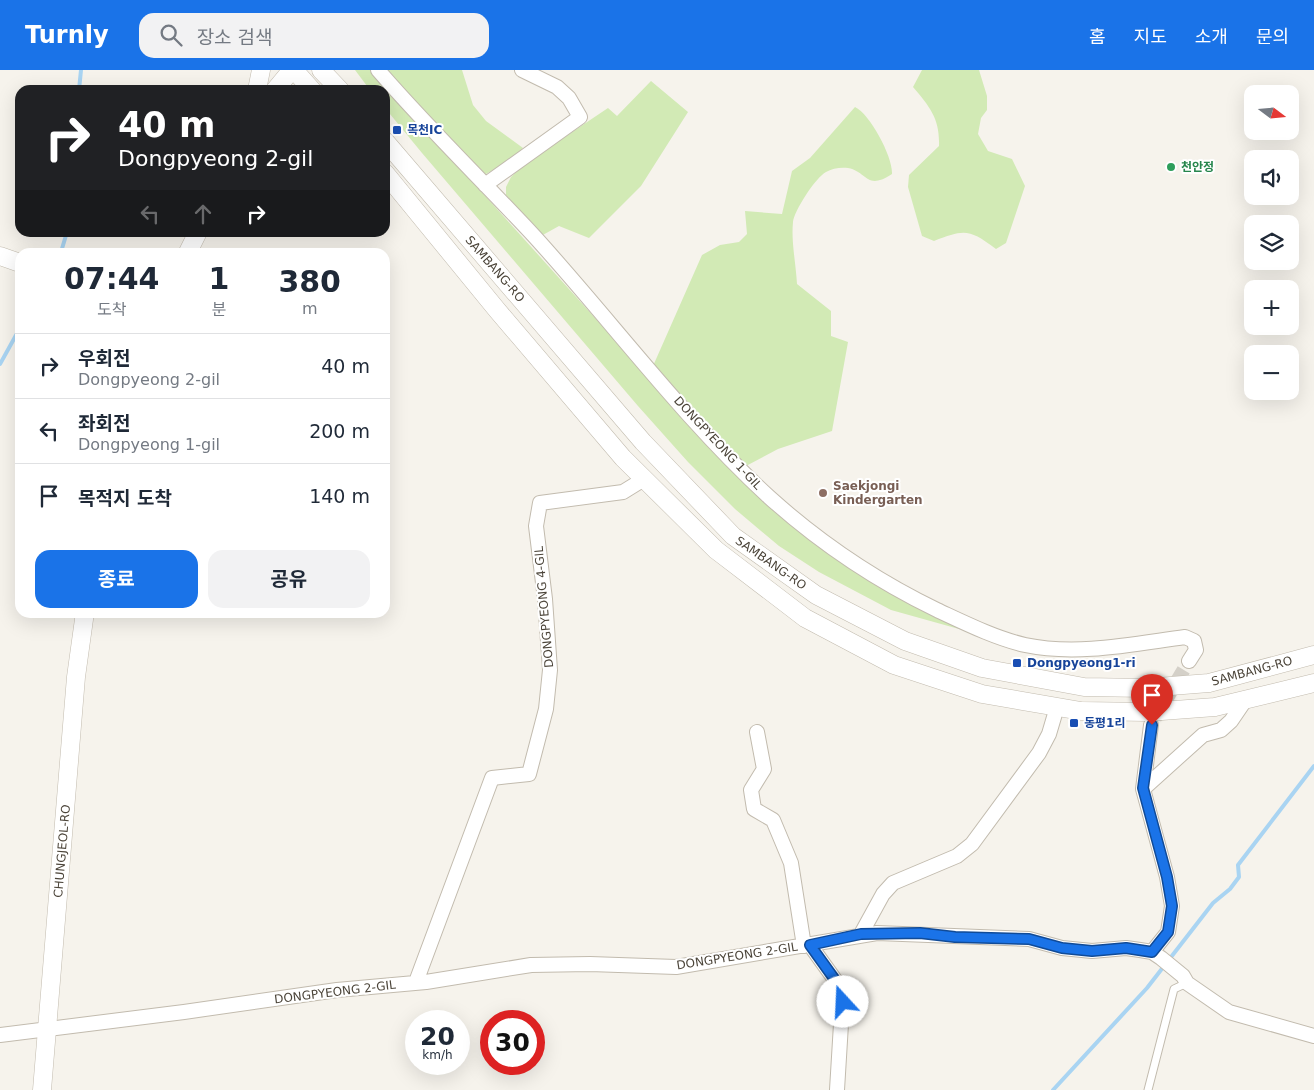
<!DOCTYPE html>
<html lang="ko">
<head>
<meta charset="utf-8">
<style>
  :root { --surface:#fff; --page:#f2f2f3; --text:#1f2937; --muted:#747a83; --line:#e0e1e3; --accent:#1a73e8 }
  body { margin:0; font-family:"DejaVu Sans","Noto Sans KR",sans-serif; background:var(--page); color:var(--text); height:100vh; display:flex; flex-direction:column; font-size:19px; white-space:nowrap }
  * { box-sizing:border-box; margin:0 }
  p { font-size:16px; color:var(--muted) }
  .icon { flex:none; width:28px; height:28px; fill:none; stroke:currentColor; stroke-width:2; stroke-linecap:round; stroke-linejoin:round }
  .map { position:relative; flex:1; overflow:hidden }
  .details { position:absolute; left:15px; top:178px; width:375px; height:370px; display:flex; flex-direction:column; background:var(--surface); border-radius:15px; box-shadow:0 5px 20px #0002 }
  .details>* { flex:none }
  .guide { position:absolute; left:15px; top:15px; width:375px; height:152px; border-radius:15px; box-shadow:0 5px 20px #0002; background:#202124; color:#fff; overflow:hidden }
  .needle { width:32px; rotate:106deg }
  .fabs { position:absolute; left:1244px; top:15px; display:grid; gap:10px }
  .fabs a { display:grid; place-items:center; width:55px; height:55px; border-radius:10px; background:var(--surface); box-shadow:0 5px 20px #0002; font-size:25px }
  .speed { position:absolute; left:405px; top:940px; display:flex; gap:10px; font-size:25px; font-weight:700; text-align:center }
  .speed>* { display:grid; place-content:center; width:65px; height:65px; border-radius:50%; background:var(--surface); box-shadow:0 5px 20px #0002; line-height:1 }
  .speed small { font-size:12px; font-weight:400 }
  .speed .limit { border:8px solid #d22; background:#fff; color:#111 }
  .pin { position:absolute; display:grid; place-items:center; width:42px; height:42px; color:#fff; margin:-51px -21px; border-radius:50% 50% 50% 0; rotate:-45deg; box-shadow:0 0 5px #0007 }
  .pin .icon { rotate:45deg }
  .me { position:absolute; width:55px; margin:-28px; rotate:340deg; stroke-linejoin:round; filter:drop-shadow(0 0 4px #0008) }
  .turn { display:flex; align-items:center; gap:18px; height:105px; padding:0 20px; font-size:22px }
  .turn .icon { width:65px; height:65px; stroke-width:2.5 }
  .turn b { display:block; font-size:35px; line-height:42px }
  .lanes { display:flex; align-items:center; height:48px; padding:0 20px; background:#0003; justify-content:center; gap:25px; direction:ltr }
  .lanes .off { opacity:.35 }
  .eta { display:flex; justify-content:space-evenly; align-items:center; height:85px; text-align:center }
  .eta b { font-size:30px; font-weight:700; line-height:35px }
  .primary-button { display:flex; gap:10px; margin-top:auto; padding:10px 20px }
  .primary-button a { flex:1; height:58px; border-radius:15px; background:var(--accent); color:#fff; font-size:20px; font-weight:700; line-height:58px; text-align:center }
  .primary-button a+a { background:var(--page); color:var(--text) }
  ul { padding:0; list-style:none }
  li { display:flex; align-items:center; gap:15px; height:65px; padding:0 20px; border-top:1px solid var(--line) }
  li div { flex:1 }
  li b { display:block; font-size:19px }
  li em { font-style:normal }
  header { display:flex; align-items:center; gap:30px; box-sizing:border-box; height:70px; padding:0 25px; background:var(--accent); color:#fff }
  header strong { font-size:24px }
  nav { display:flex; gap:28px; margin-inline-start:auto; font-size:18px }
  .search { width:350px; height:45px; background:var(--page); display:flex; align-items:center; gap:12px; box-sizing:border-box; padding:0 18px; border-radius:15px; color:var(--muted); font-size:19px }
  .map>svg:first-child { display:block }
  .green { fill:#d2eab5 }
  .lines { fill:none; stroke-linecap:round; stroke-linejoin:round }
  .stream { stroke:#a9d4f2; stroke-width:4 }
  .minor-tunnel { stroke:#d4d0c8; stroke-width:14; stroke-dasharray:14 7; stroke-linecap:butt }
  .service-casing { stroke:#c2bbae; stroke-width:9 }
  .minor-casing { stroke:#c2bbae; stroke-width:16 }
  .tertiary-casing { stroke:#c2bbae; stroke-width:19 }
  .service { stroke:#fff; stroke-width:7 }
  .minor { stroke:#fff; stroke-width:14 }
  .tertiary { stroke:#fff; stroke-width:18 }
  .route-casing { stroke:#114b97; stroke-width:12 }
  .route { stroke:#1a73e8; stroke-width:9 }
  .transit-dot { fill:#1a4fb4; stroke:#fff; stroke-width:2 }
  .leisure-dot { fill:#2e9e5b; stroke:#fff; stroke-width:2 }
  .education-dot { fill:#8d6e63; stroke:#fff; stroke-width:2 }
  .labels { text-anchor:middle; stroke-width:4; stroke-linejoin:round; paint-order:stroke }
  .transit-label { font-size:12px; font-weight:bold; fill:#164399; stroke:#fff; text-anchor:start }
  .leisure-label { font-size:12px; font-weight:bold; fill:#27864d; stroke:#fff; text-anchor:start }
  .street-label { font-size:12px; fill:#4b4439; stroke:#fff }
  .education-label { font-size:12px; font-weight:bold; fill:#785e54; stroke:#fff; text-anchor:start }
</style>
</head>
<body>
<header>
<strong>Turnly</strong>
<div class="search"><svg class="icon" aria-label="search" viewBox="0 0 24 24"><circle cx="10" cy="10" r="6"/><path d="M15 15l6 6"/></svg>장소 검색</div>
<nav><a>홈</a><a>지도</a><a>소개</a><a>문의</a></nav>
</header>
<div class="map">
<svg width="1314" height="1020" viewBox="0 0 1314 1020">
  <rect width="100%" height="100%" fill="#f6f3ec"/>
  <path class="green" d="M355 0H372L703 368 866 508 959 559 891 540 819 502 779 476 735 439 688 392 638 336 422 83 385 38V20H370Z
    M383 0H462L473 35 486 51 523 78 506 93 484 105Z
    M922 0H979L987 26V40L981 48 978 64 988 81 1012 89 1025 116 1006 173 996 179C969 159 965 159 934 171L922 166 908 117 909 105 939 76C940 49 930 37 913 17Z
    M651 11 688 42 641 116 589 168 559 156 541 166 506 125V117L511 107 526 93 608 38 617 46Z
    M855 37C870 44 893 87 892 104 866 121 868 102 848 98 842 97 832 98 826 102 816 107 794 141 793 152 791 172 796 194 797 214L831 241V266L848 272 832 361 778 379 746 396 707 358 653 296 702 185 720 175 739 172 747 164 745 141 782 144 792 101 810 88Z"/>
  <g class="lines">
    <path class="stream" d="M79 20 81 0
      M61 182 67 162
      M0 294 20 258
      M1053 1020 1147 918 1213 833 1230 819 1239 807 1238 795 1314 696"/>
    <path class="minor-tunnel" d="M1155 648 1189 591"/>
    <defs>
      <path id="service" d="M1148 1020 1174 919 1187 913"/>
      <path id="minor" d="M378 0C428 58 483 111 535 167 613 253 683 348 769 427 819 472 877 511 937 540 965 553 995 568 1025 575 1077 586 1133 574 1185 567L1194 571 1196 580 1189 591
        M485 115 580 47 569 28 557 17 522 0
        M1151 655 1143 719 1167 807 1172 836 1168 862 1152 882
        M757 662 764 699 751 720 754 739 773 750 791 793 804 876
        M1143 719 1203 665 1221 660 1231 651 1246 629
        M861 864 883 824 893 813 957 786 972 774 1039 683 1049 664 1057 637
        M810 875 843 921 837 1020
        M416 912 492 708 529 704 546 639 550 600 545 529 536 456 540 433 623 422 644 409
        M0 965 184 942 337 920 426 912 531 895 590 894 676 897 877 863 1029 869 1062 878 1092 881 1126 878 1140 880 1152 882 1161 888 1183 906 1187 913 1229 942 1314 966"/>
      <path id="tertiary" d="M321 0 340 20
        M295 1 312 20
        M257 20 261 0
        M275 20 290 2
        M385 71 643 372 733 466 816 525 905 571 982 598 1084 617 1145 618 1209 613 1314 585
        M385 103 497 240 623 388 716 480 805 548 894 595 982 624 1081 641 1148 642 1215 637 1314 613
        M188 182 198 162
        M0 186 20 193
        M42 1020 76 607 85 542"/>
    </defs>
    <use href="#service" class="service-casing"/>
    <use href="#minor" class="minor-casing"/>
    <use href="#tertiary" class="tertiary-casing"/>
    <use href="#service" class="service"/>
    <use href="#minor" class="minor"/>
    <use href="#tertiary" class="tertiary"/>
  </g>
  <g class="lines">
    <defs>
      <path id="route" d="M843 932V921L810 875 861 864 920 863 955 867 1029 869 1062 878 1092 881 1126 878 1152 882 1168 862 1172 836 1167 807 1143 718 1152 655"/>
    </defs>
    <use href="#route" class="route-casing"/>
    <use href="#route" class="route"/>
  </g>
  <g class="transit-dot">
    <rect x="392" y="55" width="10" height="10" rx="2.5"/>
    <rect x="1012" y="588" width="10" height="10" rx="2.5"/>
    <rect x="1069" y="648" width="10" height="10" rx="2.5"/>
  </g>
  <circle class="leisure-dot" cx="1171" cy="97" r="5"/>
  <circle class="education-dot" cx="823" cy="423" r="5"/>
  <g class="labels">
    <g class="transit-label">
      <text x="407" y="64">목천IC</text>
      <text x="1027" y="597">Dongpyeong1-ri</text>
      <text x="1084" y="657">동평1리</text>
    </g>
    <g class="leisure-label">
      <text x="1181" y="101">천안정</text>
    </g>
    <g class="street-label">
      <text transform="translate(495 199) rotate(49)" y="4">SAMBANG-RO</text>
      <text transform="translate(718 373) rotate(47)" y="4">DONGPYEONG 1-GIL</text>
      <text transform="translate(771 493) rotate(35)" y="4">SAMBANG-RO</text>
      <text transform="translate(544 537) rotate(-95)" y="4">DONGPYEONG 4-GIL</text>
      <text transform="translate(1252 601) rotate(-15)" y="4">SAMBANG-RO</text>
      <text transform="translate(62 781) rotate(-85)" y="4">CHUNGJEOL-RO</text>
      <text transform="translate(737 886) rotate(-9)" y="4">DONGPYEONG 2-GIL</text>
      <text transform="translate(335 922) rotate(-7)" y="4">DONGPYEONG 2-GIL</text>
    </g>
    <g class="education-label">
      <text x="833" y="420">Saekjongi<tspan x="833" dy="14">Kindergarten</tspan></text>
    </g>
  </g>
</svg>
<div class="fabs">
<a><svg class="needle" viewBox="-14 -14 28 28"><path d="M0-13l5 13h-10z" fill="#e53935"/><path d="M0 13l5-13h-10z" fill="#747a83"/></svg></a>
<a><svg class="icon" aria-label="sound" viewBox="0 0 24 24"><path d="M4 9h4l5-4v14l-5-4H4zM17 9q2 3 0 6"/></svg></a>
<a><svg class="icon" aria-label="layers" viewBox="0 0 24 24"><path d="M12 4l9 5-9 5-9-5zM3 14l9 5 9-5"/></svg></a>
<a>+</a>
<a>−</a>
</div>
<div class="speed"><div>20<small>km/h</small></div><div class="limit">30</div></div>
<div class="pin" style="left:1152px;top:655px;background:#d93025"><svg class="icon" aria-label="arrive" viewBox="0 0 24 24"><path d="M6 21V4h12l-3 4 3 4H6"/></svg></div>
<svg class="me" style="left:843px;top:932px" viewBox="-20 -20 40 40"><circle r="19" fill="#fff"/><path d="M0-13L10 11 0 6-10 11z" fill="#1a73e8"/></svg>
<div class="guide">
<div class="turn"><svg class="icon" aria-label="right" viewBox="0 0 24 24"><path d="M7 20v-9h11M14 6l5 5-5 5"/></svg><div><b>40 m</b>Dongpyeong 2-gil</div></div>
<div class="lanes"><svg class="icon off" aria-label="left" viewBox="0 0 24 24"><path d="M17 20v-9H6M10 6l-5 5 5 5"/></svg><svg class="icon off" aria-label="ahead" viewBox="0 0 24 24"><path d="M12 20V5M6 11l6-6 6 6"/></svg><svg class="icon" aria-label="right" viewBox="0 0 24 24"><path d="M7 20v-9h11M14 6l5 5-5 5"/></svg></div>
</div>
<section class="details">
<div class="eta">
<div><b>07:44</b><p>도착</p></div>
<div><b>1</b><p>분</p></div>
<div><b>380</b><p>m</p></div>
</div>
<ul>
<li><svg class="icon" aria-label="right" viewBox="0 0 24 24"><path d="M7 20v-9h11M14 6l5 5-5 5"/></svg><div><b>우회전</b><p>Dongpyeong 2-gil</p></div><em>40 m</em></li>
<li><svg class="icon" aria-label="left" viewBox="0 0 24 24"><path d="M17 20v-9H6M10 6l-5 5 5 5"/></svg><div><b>좌회전</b><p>Dongpyeong 1-gil</p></div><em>200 m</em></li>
<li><svg class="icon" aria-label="arrive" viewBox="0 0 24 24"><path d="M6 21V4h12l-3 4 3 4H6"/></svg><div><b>목적지 도착</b></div><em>140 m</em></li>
</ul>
<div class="primary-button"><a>종료</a><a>공유</a></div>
</section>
</div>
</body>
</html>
